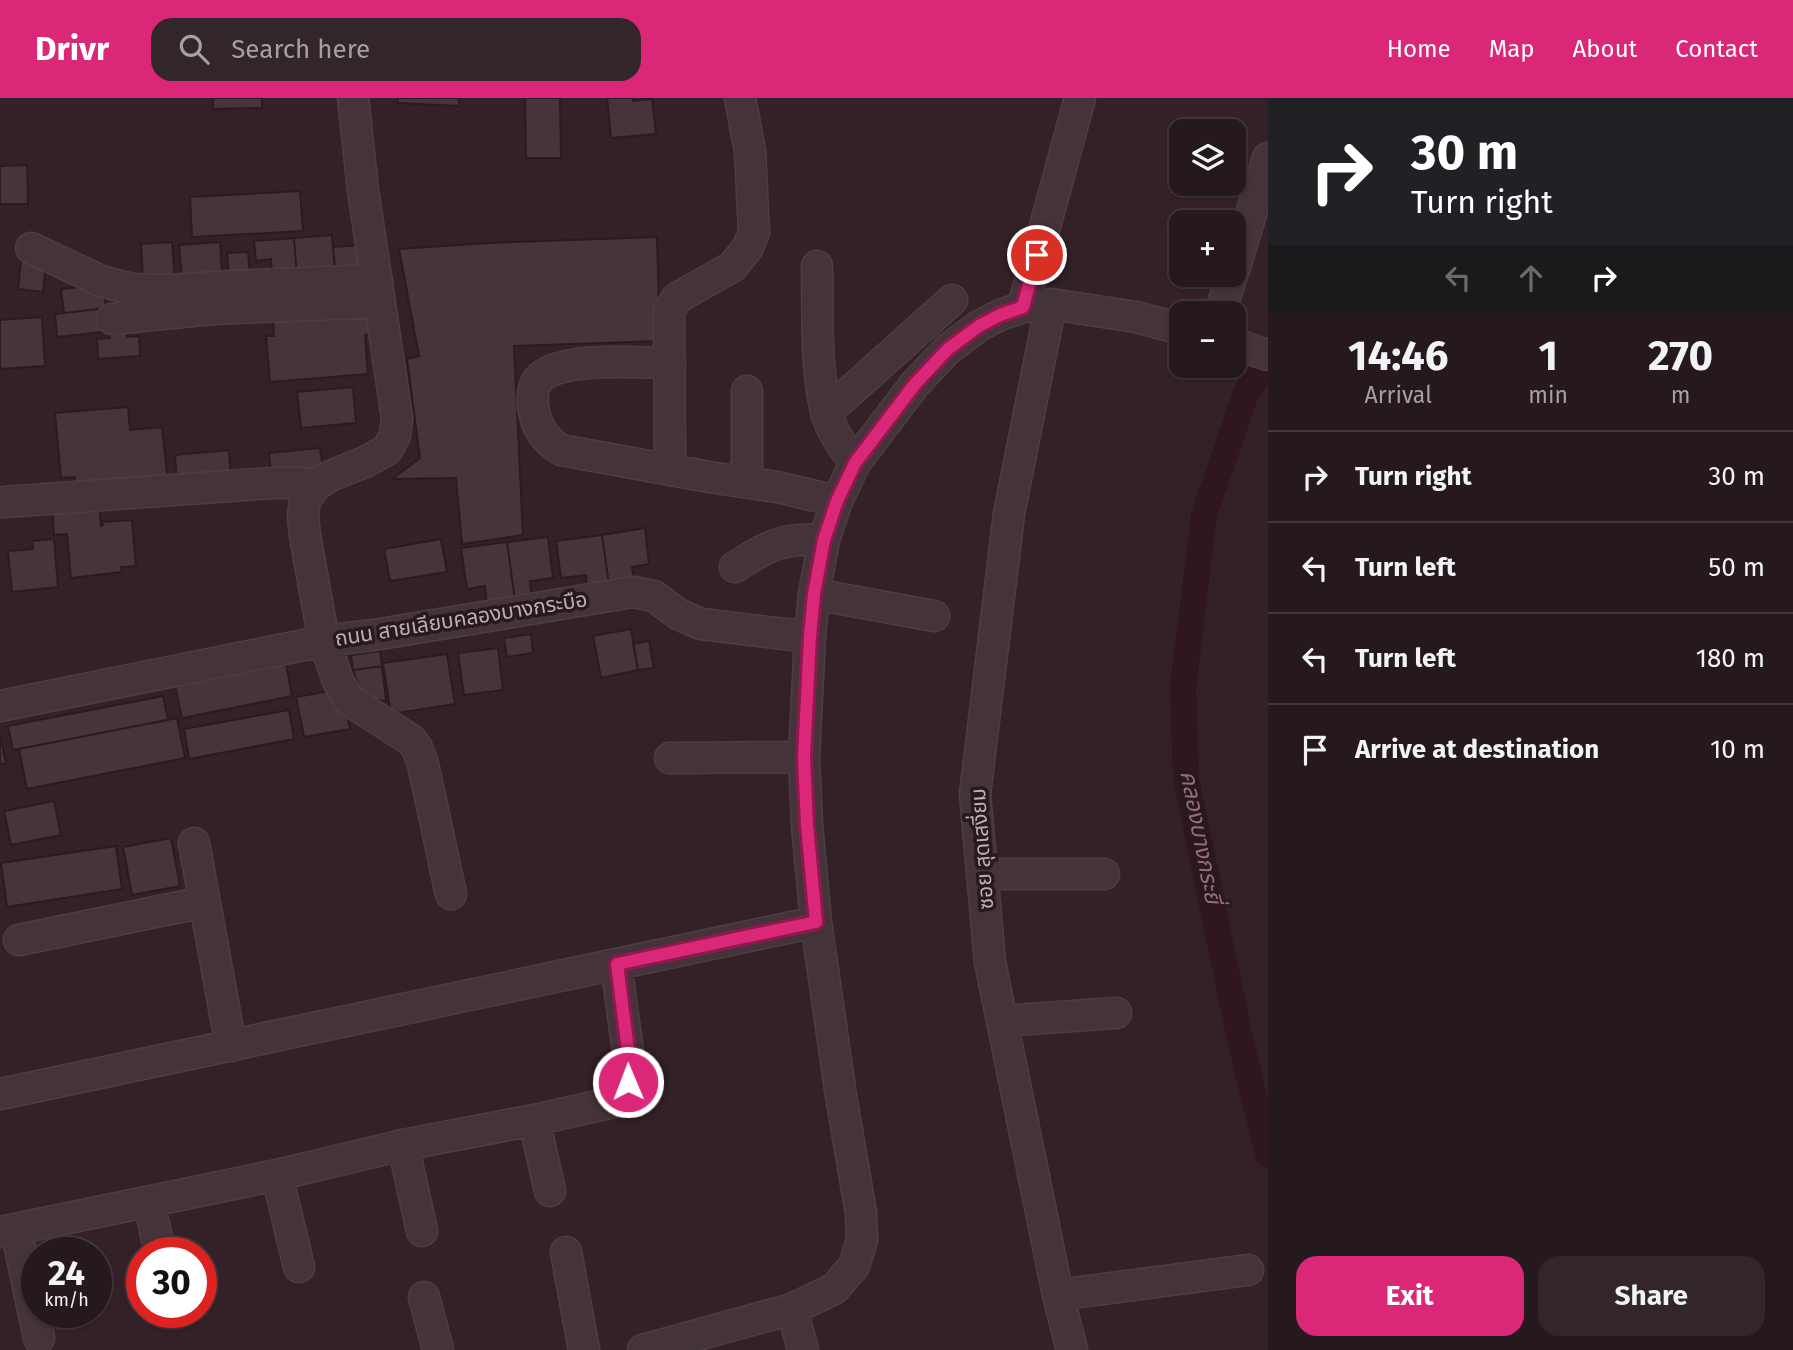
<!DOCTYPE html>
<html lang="en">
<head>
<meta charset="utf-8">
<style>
  :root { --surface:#26191d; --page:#32262a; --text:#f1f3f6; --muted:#a4a0a4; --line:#42383b; --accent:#db2777 }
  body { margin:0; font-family:"Fira Sans","Noto Sans Thai",sans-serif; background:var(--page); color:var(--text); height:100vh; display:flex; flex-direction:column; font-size:26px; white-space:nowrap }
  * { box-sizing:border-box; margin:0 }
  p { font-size:23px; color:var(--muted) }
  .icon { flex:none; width:38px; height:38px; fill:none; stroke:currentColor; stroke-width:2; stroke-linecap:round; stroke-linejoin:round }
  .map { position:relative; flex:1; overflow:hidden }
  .panel { display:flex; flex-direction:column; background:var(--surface); width:525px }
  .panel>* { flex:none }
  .banner { background:#202124; color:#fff; overflow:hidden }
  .buttons { position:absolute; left:1169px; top:21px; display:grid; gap:14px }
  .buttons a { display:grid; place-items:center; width:77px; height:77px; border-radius:14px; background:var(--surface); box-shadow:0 2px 5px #0004,0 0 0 2px var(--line); font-size:35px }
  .speed { position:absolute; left:21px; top:1139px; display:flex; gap:14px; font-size:35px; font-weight:700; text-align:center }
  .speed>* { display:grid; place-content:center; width:91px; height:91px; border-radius:50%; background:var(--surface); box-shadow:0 2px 5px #0004,0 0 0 2px var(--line); line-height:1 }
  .speed small { font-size:18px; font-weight:400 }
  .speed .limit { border:10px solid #d22; background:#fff; color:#111 }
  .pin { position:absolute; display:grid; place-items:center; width:60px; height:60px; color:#fff; margin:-30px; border:4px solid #fff; border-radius:50%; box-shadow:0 2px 7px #0007 }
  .me { position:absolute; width:77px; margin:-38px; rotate:359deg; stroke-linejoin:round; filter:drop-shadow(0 0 5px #0008) }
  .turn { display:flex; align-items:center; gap:24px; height:147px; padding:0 28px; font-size:32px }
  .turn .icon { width:91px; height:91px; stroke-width:2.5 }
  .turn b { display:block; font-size:49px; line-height:60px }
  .lanes { display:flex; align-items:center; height:66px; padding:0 28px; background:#0003; justify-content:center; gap:35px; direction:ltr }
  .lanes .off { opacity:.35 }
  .eta { display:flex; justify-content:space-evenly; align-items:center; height:119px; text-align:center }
  .eta b { font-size:42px; font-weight:700; line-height:49px }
  .primary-button { display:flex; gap:14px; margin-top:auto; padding:14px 28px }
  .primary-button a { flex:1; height:80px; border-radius:21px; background:var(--accent); color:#fff; font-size:28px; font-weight:700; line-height:80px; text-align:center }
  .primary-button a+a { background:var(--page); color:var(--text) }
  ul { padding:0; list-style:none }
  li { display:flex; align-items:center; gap:21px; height:91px; padding:0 28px; border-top:2px solid var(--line) }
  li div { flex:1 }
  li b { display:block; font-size:26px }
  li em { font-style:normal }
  header { display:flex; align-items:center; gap:42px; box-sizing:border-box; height:98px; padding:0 35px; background:var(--accent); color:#fff }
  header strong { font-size:33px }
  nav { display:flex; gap:38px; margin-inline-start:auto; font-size:24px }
  .search { width:490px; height:63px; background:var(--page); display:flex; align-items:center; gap:18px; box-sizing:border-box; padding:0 24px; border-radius:21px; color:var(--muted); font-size:26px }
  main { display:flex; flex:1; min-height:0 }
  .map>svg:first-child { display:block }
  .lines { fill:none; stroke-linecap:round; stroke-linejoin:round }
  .canal { stroke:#2f161f; stroke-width:26 }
  .building { fill:#49333b; stroke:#2a1b21; stroke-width:2 }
  .minor-casing { stroke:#4d3d43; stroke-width:33 }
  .minor { stroke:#44343a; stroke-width:30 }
  .route-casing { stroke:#8e194d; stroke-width:18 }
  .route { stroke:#db2777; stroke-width:12 }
  .labels { text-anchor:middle; stroke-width:7; stroke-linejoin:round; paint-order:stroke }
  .street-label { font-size:21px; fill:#c1aeb4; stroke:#28191f }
  .water-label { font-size:23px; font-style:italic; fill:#9d6a7d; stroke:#28191f }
</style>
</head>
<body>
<header>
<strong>Drivr</strong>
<div class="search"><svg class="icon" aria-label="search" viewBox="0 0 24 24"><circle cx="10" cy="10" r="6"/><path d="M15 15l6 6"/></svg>Search here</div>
<nav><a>Home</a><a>Map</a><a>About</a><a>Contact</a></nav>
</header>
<main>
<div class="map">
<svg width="1268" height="1252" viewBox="0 0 1268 1252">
  <rect width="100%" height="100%" fill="#332127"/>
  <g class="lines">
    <path class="canal" d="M1268 262 1246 295 1204 417 1183 590 1186 681 1241 945 1268 1057"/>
  </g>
  <path class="building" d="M213 0H262V10L213 11Z
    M398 0H459V8L398 5Z
    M525 0H560L561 60H526Z
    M607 0H633V3L652 1 656 36 611 40Z
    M27 67 28 106H0V68Z
    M300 93 303 133 192 139 190 99Z
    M332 137 335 175 297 178 294 140Z
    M657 139 660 243 514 248 523 437 462 446 456 380 392 381 420 360 407 261 419 258 399 151 489 145Z
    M294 140 297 178 272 180 271 161 256 163 254 143Z
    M172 144 175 181 143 183 141 146Z
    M220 144 222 176 182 180 179 147Z
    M364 147 366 177 336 179 333 149Z
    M248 154 250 178 229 180 227 155Z
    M21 163 46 165 43 194 18 191Z
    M103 187 106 210 64 215 61 191Z
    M100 211 102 234 57 239 55 216Z
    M370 216 371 236 365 237 368 276 270 284 266 238H274L273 223Z
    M42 219 45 268 0 271V222Z
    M127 231V239L139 238 140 258 98 261 97 241 110 240 109 232Z
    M353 289 356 325 301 330 297 294Z
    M128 309 130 332 162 329 168 383 76 392 75 379 61 380 55 315Z
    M320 350 323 371 271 376 269 355Z
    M229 352 231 383 177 387 175 357Z
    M99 406 101 428 103 427 102 424 132 422 136 468 121 469 122 474 71 480 67 436 54 437 52 410Z
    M645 430 649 466 632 469 634 483 609 487 602 437Z
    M602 437 609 487 587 490 586 477 561 480 556 443Z
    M548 439 553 480 530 483 532 501 515 503 507 444Z
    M54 441 58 489 12 494 8 453 33 451 32 443Z
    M441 441 447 474 390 483 384 451Z
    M507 444 515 503 487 506 485 488 467 491 461 450Z
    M631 531 638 572 601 580 593 538Z
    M531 536 533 555 507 559 504 540Z
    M649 543 654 570 638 572 633 546Z
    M498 550 503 592 464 597 458 555Z
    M380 553 382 568 353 572 351 557Z
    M447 556 455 606 391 616 383 565Z
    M286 565 292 598 182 620 175 587Z
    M382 568 386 603 364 601 353 572Z
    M336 592 340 614 346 613 350 631 304 639 296 599Z
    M163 598 168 622 13 652 8 628Z
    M289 612 294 641 189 661 184 631Z
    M177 620 185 660 27 691 19 651Z
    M0 638 6 665 0 666Z
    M54 703 61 737 11 747 4 713Z
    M171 740 180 788 132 797 123 749Z
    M116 748 122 791 7 809 1 765Z"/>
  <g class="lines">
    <defs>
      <path id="minor" d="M353 0 363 92 397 320 395 337 387 352 365 364 330 378 316 387 305 402 303 419 305 438 324 543 374 537 633 494 654 498 678 516 701 526 810 539
        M31 150 101 183 132 191 169 192 231 188 377 182
        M817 168C818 216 815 266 826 313 831 333 843 349 855 365
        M1234 172 1268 60
        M1051 206 1009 416 975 696 990 864 1058 1197 1072 1252
        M1023 209 1080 0
        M1220 215 1232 177
        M112 221 213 211 380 204
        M1234 246 1268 257
        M670 265C637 265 569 258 542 278 533 285 532 298 533 308 536 329 544 341 561 352L709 379 777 389 837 403
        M747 293V384
        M826 315 952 202
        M670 371 669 213 677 200 732 169 747 151 754 134 750 53 740 0
        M5 404 272 385H299L316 387
        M735 469C767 448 784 439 824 442
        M814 496 934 518
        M0 608 324 543 338 583 350 603 411 642 417 650 423 666 451 796
        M670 660 804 659
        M194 745 231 948
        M982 776H1104
        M19 842 204 804
        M1002 923 1116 915
        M0 996 816 824
        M534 1022 550 1093
        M403 1047 422 1133
        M277 1077 299 1169
        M149 1104 160 1155
        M16 1131 39 1240
        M0 1134 277 1077 403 1047 534 1022 610 1005 622 997 628 984 630 968 616 866
        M566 1154 584 1252
        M1058 1197 1248 1172
        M424 1199 438 1252
        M792 1211 803 1252
        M643 1252 792 1211 834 1191 854 1168 862 1142 861 1115 841 998 816 824 807 727 804 659 810 539 814 496 824 442 837 403 855 365 915 286 948 251 979 228 1000 217 1023 209 1051 206 1136 219 1181 231"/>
    </defs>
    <use href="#minor" class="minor-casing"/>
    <use href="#minor" class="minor"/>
  </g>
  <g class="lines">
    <defs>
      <path id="route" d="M628 984 630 968 617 866 816 824 807 727 804 659 810 539 814 496 824 442 837 403 855 365 915 286 948 251 979 228 1000 217 1023 209 1037 157"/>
    </defs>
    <use href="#route" class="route-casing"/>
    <use href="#route" class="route"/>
  </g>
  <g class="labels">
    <g class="street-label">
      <text transform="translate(461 521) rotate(-9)" y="7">ถนน สายเลียบคลองบางกระบือ</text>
      <text transform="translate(982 751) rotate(-94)" y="7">ซอย สุดเสงี่ยม</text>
    </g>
    <g class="water-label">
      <text transform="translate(1201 739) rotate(79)" y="8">คลองบางกระยี่</text>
    </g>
  </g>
</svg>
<div class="buttons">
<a><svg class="icon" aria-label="layers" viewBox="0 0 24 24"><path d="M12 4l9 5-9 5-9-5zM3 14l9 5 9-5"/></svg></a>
<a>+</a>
<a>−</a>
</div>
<div class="speed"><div>24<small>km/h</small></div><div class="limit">30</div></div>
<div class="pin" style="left:1037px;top:157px;background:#d93025"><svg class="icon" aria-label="arrive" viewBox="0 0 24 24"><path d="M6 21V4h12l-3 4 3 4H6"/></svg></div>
<svg class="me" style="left:628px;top:984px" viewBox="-20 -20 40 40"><circle r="17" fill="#db2777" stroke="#fff" stroke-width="3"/><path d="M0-11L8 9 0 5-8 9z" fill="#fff"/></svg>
</div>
<section class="panel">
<div class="banner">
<div class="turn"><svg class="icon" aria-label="right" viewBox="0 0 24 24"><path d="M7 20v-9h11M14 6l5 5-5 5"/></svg><div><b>30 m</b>Turn right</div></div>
<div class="lanes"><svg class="icon off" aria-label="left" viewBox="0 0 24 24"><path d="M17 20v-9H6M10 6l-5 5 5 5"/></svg><svg class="icon off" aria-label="ahead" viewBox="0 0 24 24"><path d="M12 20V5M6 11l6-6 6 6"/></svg><svg class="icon" aria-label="right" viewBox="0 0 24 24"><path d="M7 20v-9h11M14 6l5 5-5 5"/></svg></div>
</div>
<div class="eta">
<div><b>14:46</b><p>Arrival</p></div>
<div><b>1</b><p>min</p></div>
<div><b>270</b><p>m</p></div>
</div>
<ul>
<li><svg class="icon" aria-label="right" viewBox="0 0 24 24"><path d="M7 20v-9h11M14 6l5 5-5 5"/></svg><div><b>Turn right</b></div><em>30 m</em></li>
<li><svg class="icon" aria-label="left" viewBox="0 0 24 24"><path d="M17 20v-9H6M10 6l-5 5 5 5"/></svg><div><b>Turn left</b></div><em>50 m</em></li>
<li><svg class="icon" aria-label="left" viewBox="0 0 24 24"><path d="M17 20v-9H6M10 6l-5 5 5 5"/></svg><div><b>Turn left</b></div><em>180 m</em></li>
<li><svg class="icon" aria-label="arrive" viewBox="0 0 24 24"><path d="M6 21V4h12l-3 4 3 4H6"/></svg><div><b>Arrive at destination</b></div><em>10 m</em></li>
</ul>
<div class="primary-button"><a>Exit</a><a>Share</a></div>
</section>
</main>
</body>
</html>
